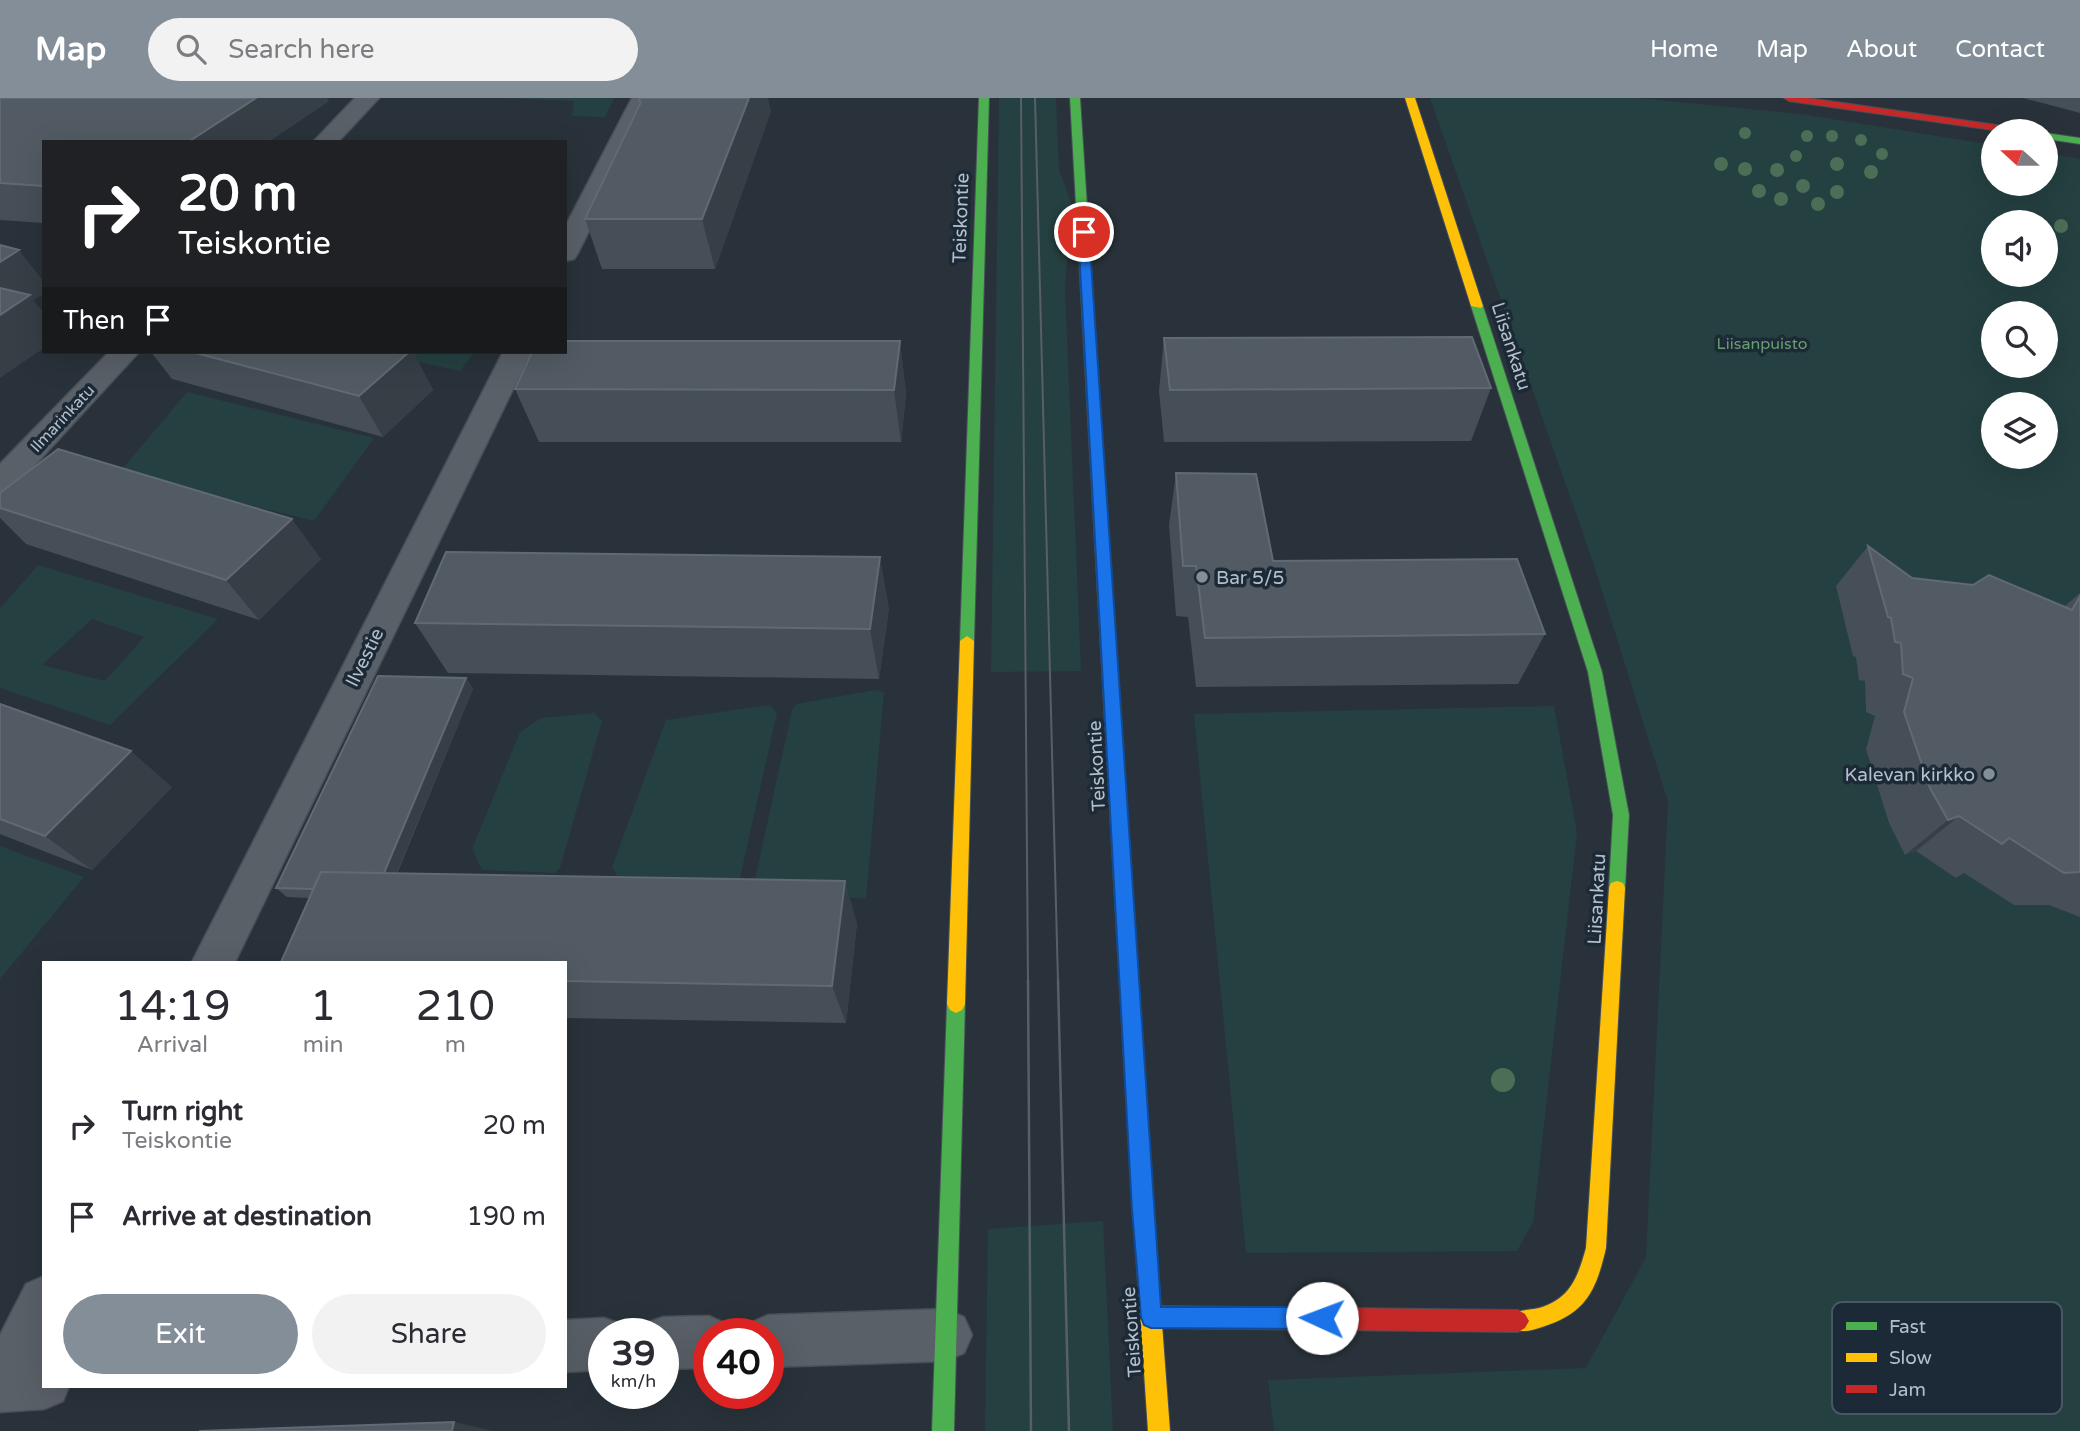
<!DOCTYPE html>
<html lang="en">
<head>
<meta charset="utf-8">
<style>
  :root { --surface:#fff; --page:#f2f2f3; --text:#2b2b33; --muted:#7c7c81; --accent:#838e98 }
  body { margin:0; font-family:"Varela Round",sans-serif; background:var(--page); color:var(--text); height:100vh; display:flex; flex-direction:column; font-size:26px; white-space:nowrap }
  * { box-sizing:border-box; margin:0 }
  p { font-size:23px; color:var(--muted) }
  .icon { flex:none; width:38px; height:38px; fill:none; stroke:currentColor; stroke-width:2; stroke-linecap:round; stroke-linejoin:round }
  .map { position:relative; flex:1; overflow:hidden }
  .drawer { position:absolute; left:42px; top:863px; width:525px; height:427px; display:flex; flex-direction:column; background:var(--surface); border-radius:0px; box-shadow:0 7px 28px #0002 }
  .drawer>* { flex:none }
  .hud { position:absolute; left:42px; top:42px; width:525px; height:214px; border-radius:0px; box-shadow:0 7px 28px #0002; background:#202124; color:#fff; overflow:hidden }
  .needle { width:46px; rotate:291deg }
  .tools { position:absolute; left:1981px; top:21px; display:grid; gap:14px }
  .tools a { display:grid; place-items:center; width:77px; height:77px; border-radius:50%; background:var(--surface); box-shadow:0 7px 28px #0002; font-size:35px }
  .speed { position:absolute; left:588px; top:1220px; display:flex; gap:14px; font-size:35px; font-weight:700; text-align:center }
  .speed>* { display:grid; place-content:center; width:91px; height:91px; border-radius:50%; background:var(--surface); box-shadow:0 7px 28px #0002; line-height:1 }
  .speed small { font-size:18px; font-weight:400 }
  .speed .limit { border:10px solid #d22; background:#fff; color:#111 }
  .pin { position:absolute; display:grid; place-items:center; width:60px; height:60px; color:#fff; margin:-30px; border:4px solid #fff; border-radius:50%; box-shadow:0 2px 7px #0007 }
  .me { position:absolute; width:77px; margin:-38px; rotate:272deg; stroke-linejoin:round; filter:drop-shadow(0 0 5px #0008) }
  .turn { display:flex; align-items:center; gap:24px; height:147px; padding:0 21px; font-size:32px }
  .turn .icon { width:91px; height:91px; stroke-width:2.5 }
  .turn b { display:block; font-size:49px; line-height:60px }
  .then { display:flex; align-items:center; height:66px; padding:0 21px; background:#0003; gap:14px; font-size:26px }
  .eta { display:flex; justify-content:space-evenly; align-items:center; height:119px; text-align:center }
  .eta b { font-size:42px; font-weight:600; line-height:49px }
  .button { display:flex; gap:14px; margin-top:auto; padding:14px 21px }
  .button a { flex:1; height:80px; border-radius:42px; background:var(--accent); color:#fff; font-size:28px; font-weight:600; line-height:80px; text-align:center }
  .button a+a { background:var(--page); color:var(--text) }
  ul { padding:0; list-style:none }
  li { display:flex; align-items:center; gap:21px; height:91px; padding:0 21px }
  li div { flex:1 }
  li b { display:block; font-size:26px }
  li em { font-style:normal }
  header { display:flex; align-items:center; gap:42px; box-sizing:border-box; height:98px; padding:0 35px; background:var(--accent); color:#fff }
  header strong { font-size:33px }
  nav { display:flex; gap:38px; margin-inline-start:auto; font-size:24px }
  .search { width:490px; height:63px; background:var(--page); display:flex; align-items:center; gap:18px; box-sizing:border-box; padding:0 24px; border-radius:38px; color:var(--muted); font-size:26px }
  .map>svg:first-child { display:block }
  .green { fill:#254041; fill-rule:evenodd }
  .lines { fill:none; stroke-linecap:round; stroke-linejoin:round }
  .street-casing { stroke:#474f57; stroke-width:3 }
  .fast-casing { stroke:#474f57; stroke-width:2 }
  .slow-casing { stroke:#474f57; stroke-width:2 }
  .jam-casing { stroke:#474f57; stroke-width:2 }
  .street { fill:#5a6068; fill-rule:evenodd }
  .fast { fill:#4caf50; fill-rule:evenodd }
  .slow { fill:#ffc107; fill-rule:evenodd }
  .jam { fill:#c62828; fill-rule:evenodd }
  .tram-far1 { stroke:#585f66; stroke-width:2 }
  .tram { stroke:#585f66; stroke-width:2.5 }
  .tree { fill:#4c6e57 }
  .wall { fill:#464e57 }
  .shaded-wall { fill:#363e46 }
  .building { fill:#525b63; stroke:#616a74; stroke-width:2 }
  .route { fill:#1a73e8; stroke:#114b97; stroke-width:2 }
  .poi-dot { fill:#838e98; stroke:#1c2936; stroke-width:2.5 }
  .labels { text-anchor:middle; stroke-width:7; stroke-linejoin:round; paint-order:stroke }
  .far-park-label { font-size:16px; fill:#689f6e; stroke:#1c2936 }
  .far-street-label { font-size:16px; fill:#b3bfcb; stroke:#1c2936 }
  .street-label { font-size:19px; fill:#b3bfcb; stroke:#1c2936 }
  .poi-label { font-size:19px; fill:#b3bfcb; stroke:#1c2936; text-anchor:start }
  .key { fill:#1c2936; stroke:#495663; stroke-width:2 }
  .key-label { font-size:19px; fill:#b3bfcb }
</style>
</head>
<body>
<header>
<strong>Map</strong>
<div class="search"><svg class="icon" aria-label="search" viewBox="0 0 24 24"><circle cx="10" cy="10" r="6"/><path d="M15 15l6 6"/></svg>Search here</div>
<nav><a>Home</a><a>Map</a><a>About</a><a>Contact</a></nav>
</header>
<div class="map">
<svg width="2080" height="1333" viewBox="0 0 2080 1333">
  <rect width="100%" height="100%" fill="#29323a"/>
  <path class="green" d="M499 0H614L605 19 572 18 574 3Z
    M999 0H1056L1059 72 1071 104 1065 191 1081 573 991 574Z
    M1430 0H1639L1801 16 1993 47V86H2046V55L2080 61V1333H1274L1268 1282 1586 1270 1646 1159 1668 704 1593 464ZM1993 124H2046V177H1993ZM1993 215H2046V268H1993ZM1993 306H2046V359H1993Z
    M373 254H474L460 273Z
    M187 294 374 340 314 423 119 375Z
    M38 467 218 521 110 627 0 590V511ZM92 521 144 539 105 583 42 567Z
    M875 592 884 594 866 801 759 791 754 786 792 612 796 606Z
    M770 607 777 615 739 784 618 779 612 769 666 622Z
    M1554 608 1577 735 1533 1124 1517 1153 1246 1155 1194 616Z
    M594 615 602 623 560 770 555 775 482 772 472 751 520 634 541 620Z
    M0 748 84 779 0 881Z
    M1103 1123 1113 1333H985L988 1131Z"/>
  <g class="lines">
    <defs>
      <path id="street" d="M355 0H379L338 44H313Z
        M632 0H654L578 155 574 161 565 163V129Z
        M109 254H139L11 393 0 396V366Z
        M503 254H531L235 864H192Z
        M44 1178V1288H69L63 1303 44 1311 0 1314V1237L26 1186Z
        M946 1211 964 1219 972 1237 964 1255 946 1263 768 1269V1236H745L750 1225 768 1217Z
        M709 1218 727 1226 732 1236H709V1270L663 1271V1236H641L644 1226 663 1219Z
        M604 1220 623 1227 626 1236H604V1272L565 1274V1222Z"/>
      <path id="fast" d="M979 0H989L974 543 967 548 960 543Z
        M1070 0H1080L1124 678 1122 683H1110L1108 678Z
        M2046 35 2080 40V46L2046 41Z
        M1477 205 1483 208 1602 574 1629 717 1625 790 1623 795 1617 797 1611 795 1609 790 1613 717 1588 574 1471 208Z
        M956 897 962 900 965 906 954 1333H932L947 906 950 900Z"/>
      <path id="slow" d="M1405 0H1415L1483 208 1481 210 1471 208Z
        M967 538 974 543 965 906 962 912 956 915 950 912 947 906 960 543Z
        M1617 783 1623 785 1625 790 1606 1150C1596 1192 1587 1215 1542 1229 1531 1233 1521 1235 1511 1230L1507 1223 1511 1216C1520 1212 1529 1212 1539 1210 1571 1201 1578 1178 1586 1150L1609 790 1611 785Z
        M1140 1056 1147 1059 1150 1066 1170 1333H1148L1130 1066 1133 1059Z"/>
      <path id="jam" d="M1784 0H1808L2018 30 2023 33H2000L1789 3Z
        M1116 671 1122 673 1124 678 1150 1066 1147 1073 1140 1076 1133 1073 1130 1066 1108 678 1110 673Z
        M1151 1208 1518 1212 1525 1216 1529 1223 1525 1230 1518 1234 1151 1230 1144 1226 1140 1219 1144 1212Z"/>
    </defs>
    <use href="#street" class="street-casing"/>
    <use href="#fast" class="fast-casing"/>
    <use href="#slow" class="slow-casing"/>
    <use href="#jam" class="jam-casing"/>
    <use href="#street" class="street"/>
    <use href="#fast" class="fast"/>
    <use href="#slow" class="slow"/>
    <use href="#jam" class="jam"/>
    <path class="tram-far1" d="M1021 0 1028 884
      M1035 0 1058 884"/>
    <path class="tram" d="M1028 882 1031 1333
      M1058 882 1069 1333"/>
  </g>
  <g class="tree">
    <circle cx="1745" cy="35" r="6"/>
    <circle cx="1807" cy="38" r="6"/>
    <circle cx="1832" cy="38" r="6"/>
    <circle cx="1861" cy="42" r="6"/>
    <circle cx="1882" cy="56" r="6"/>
    <circle cx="1796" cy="58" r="6"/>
    <circle cx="1721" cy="66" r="7"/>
    <circle cx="1837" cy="66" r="7"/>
    <circle cx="1745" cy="71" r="7"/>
    <circle cx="1777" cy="72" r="7"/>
    <circle cx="1871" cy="74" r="7"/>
    <circle cx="1803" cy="88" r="7"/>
    <circle cx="1759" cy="93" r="7"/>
    <circle cx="1837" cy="94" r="7"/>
    <circle cx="1781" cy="101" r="7"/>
    <circle cx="1818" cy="106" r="7"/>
    <circle cx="2061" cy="128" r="7"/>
    <circle cx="1503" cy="982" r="12"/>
  </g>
  <path class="wall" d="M0 0 329 3 268 44H44V125L0 122Z
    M2023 0H2080V15Z
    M639 3 771 13 715 171H602L585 121 640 6Z
    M1164 240 1491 290 1471 343 1164 344 1159 293Z
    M900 243 906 296 901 344H539L515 291Z
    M151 254H413L433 292 383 339 172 281Z
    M1176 375 1273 463 1545 536 1518 586 1196 589 1188 519 1176 518 1169 427Z
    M0 395 321 461 259 522 26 446 0 420Z
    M1868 448 1912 480 2064 509 2080 495V819L2049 807H2014L1964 775 1956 780 1916 753 1905 757 1889 725 1866 651 1875 618 1866 614 1865 583 1859 582 1856 559 1853 558 1836 488Z
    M889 510 879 581 448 575 415 525Z
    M466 580 473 591 397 776 857 825 846 925 565 920V864L309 800 287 799 276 790Z
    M0 606 172 689 92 772 0 736Z"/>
  <path class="shaded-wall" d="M256 0H327L329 3 268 44H188Z
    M749 0H768L771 13 715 171 702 121Z
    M19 152 44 184V196L33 202 44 215V250L0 280V164Z
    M900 243 906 296 901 344 894 292Z
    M409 254H413L433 292 383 339 359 298Z
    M292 421 321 461 259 522 226 482Z
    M880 459 889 510 879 581 870 531Z
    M466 580 473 591 385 803 376 793Z
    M131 653 172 689 92 772 45 738Z
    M1959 718 1916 753 1905 757 1948 722Z
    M845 783 857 825 846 925 832 888Z
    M454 1324 493 1333H452Z"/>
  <path class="building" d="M0 0H256L188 44H44V88L0 85Z
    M640 0H749L702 121H585L641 4 639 3Z
    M0 147 19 152 0 164Z
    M0 190 30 197 0 217Z
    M1472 239 1491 290 1170 292 1164 240Z
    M565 243H900L894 292 515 291 532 254H565Z
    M192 254H409L359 298Z
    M58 351 292 421 226 482 0 410V395Z
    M1176 375 1256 376 1273 463 1517 461 1545 536 1205 540 1196 468H1183Z
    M1868 448 1912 480 1973 487 1989 477 2072 512 2080 498V774L2064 775 2009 740 2002 746 1959 718 1948 722 1930 690 1904 614 1913 580 1903 576 1901 545 1895 544 1891 520 1888 519Z
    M446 454 880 459 870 531 415 525Z
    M378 578 466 580 384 775 321 774 313 791 276 790Z
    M0 606 131 653 45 738 0 721Z
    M321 774 845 783 832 888 565 883V864H281Z
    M454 1324 452 1333H199Z"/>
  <path class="route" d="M1084 131 1089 134 1161 1209H1322L1329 1212 1332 1220 1329 1227 1322 1231 1151 1230 1144 1227 1141 1219 1132 1112 1078 134Z"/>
  <g class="poi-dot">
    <circle cx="1202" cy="479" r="7"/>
    <circle cx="1989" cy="676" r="7"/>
  </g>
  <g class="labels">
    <g class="far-park-label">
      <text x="1762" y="251">Liisanpuisto</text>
    </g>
    <g class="far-street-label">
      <text transform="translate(62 320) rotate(-47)" y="6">Ilmarinkatu</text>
    </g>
    <g class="street-label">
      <text transform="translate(960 120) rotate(-88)" y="7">Teiskontie</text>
      <text transform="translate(1512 248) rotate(72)" y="7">Liisankatu</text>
      <text transform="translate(364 559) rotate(-64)" y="7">Ilvestie</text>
      <text transform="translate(1096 668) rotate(-93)" y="7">Teiskontie</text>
      <text transform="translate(1596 801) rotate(-87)" y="7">Liisankatu</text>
      <text transform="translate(1131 1234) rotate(-94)" y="7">Teiskontie</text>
    </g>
    <g class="poi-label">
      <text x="1216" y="486">Bar 5/5</text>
      <text x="1975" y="683" text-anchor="end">Kalevan kirkko</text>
    </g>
  </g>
  <rect x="1832" y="1204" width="230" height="112" rx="10" class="key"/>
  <rect x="1846" y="1224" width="31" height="8" fill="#4caf50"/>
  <rect x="1846" y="1255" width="31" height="9" fill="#ffc107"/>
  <rect x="1846" y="1287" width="31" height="8" fill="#c62828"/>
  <g class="key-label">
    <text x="1889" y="1235">Fast</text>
    <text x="1889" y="1266">Slow</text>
    <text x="1889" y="1298">Jam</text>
  </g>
</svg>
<div class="tools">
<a><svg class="needle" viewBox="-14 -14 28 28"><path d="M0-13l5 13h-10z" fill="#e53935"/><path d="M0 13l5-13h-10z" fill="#7c7c81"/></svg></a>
<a><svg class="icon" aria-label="sound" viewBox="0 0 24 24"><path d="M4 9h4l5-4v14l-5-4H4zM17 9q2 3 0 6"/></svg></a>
<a><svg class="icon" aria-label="search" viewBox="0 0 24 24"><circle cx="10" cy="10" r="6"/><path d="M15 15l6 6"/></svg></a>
<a><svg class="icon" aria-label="layers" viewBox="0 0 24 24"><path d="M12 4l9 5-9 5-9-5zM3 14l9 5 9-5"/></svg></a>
</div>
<div class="speed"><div>39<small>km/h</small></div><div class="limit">40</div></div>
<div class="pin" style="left:1084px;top:134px;background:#d93025"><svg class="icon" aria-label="arrive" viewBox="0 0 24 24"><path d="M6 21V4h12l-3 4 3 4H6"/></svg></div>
<svg class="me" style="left:1322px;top:1220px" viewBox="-20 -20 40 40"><circle r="19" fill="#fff"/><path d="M0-13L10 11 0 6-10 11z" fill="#1a73e8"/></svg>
<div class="hud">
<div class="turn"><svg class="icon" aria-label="right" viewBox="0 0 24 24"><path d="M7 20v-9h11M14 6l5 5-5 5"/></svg><div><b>20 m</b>Teiskontie</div></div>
<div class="then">Then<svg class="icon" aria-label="arrive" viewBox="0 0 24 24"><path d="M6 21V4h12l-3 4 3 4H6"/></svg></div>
</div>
<section class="drawer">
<div class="eta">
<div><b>14:19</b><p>Arrival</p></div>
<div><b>1</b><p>min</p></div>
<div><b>210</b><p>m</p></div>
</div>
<ul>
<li><svg class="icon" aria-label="right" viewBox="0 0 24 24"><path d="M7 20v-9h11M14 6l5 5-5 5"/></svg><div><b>Turn right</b><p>Teiskontie</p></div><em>20 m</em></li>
<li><svg class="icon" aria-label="arrive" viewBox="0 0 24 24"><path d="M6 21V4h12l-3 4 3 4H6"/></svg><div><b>Arrive at destination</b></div><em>190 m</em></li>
</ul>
<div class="button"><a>Exit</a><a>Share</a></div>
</section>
</div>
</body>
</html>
